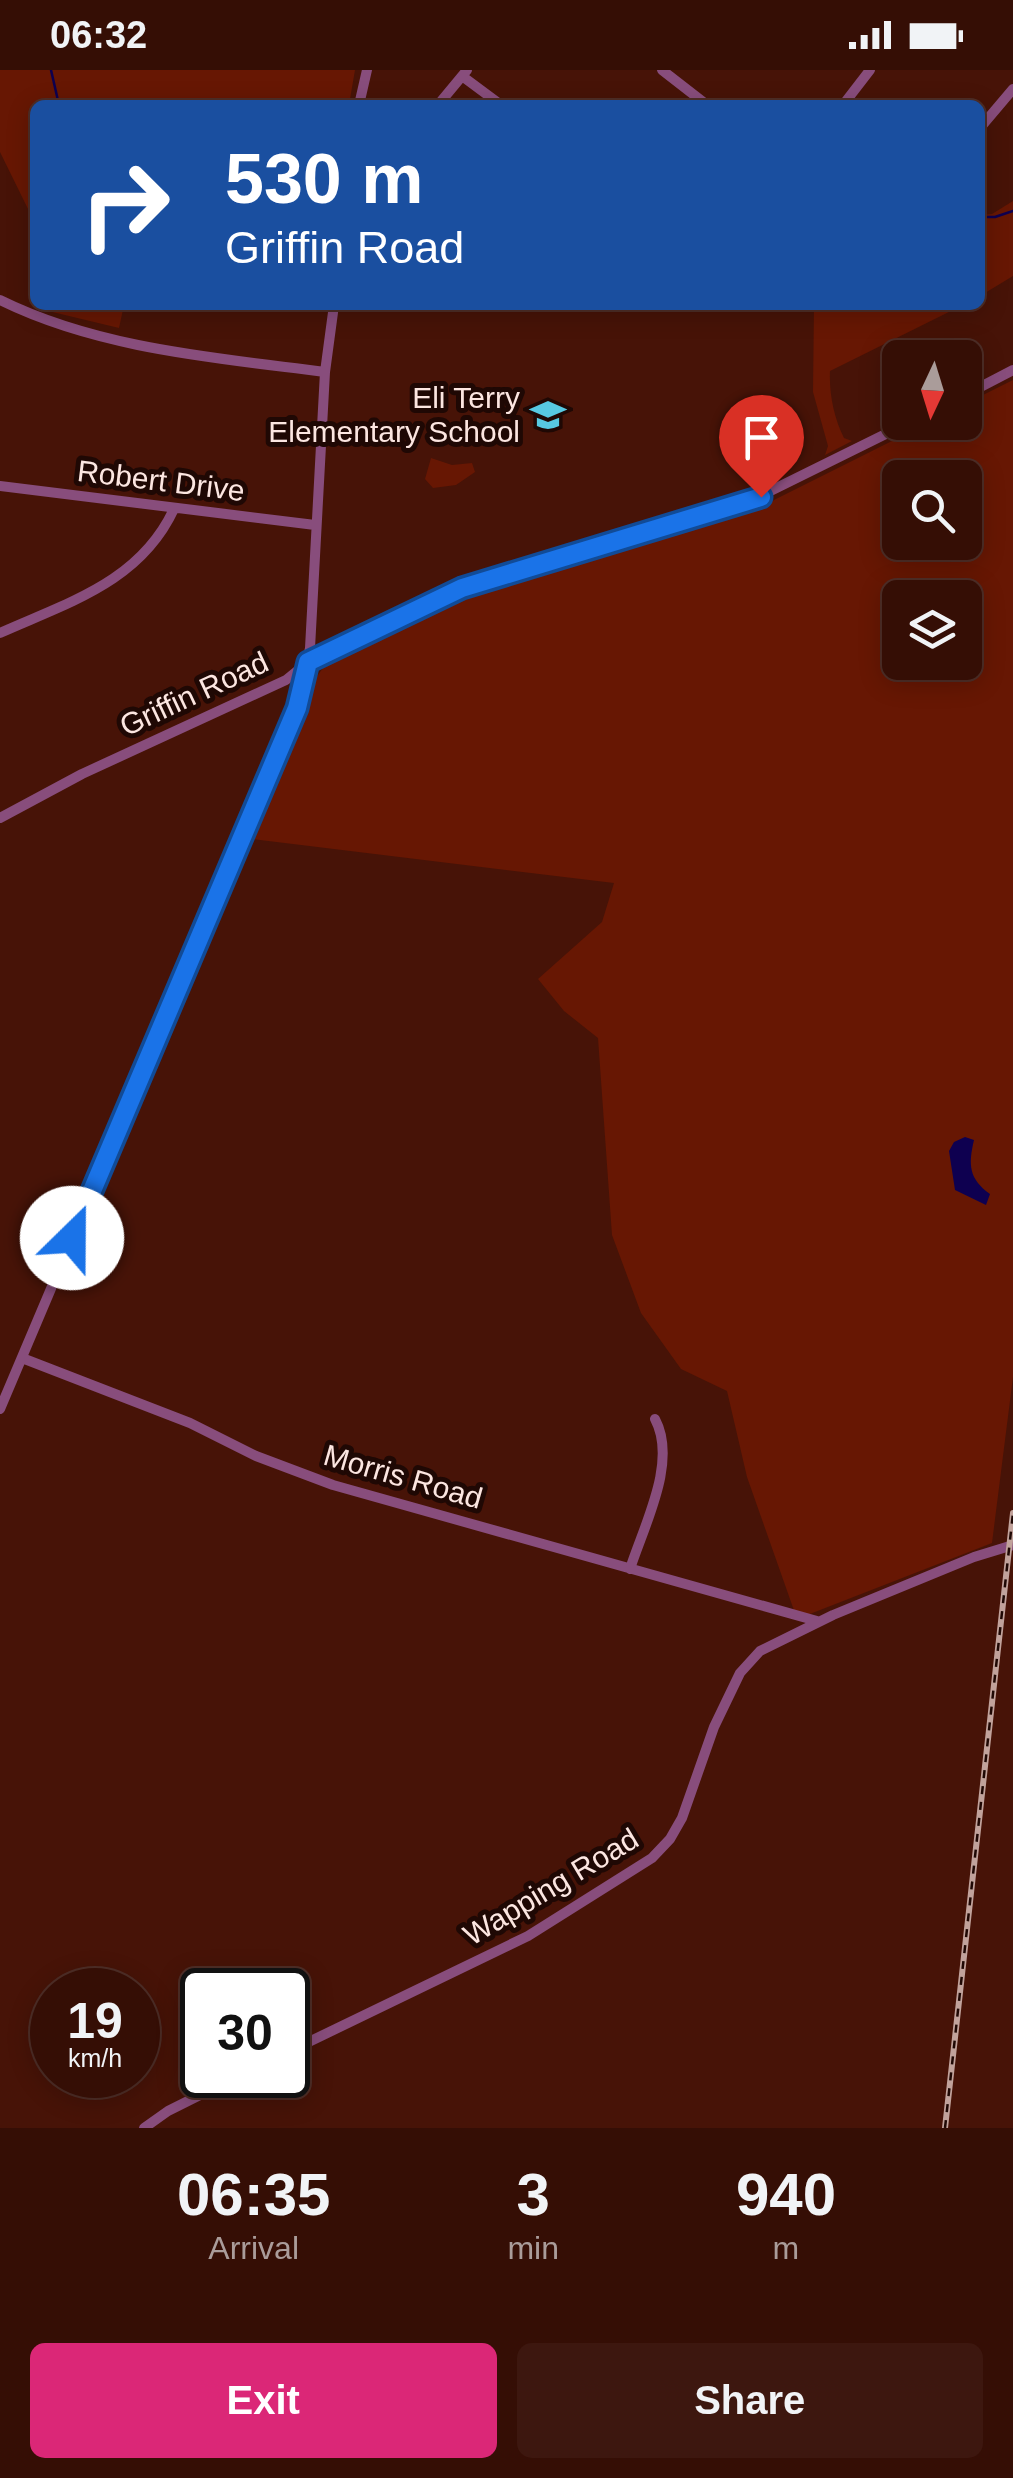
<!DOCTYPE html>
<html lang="en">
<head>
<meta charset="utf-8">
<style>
  :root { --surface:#350e05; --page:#3d170f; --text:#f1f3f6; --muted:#aa9c9a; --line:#4f2e27; --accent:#db2777 }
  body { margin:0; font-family:Helvetica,sans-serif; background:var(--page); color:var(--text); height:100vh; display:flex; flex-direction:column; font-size:38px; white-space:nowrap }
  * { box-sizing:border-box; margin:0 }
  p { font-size:32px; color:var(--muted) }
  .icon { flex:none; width:55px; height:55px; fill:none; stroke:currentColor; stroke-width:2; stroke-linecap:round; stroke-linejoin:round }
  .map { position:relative; height:2058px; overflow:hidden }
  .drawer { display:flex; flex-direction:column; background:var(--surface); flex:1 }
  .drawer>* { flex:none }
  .guide { position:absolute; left:30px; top:30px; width:955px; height:210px; border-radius:15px; box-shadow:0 5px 25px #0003,0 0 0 2px var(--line); background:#1a4fa0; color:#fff; overflow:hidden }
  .needle { width:65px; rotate:184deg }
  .buttons { position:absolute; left:882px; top:270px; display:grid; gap:20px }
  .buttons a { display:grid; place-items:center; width:100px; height:100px; border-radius:15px; background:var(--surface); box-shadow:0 5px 25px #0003,0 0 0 2px var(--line); font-size:50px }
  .speed { position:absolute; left:30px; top:1898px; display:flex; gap:20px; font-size:50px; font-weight:700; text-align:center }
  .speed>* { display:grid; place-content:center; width:130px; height:130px; border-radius:50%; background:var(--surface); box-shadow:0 5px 25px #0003,0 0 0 2px var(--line); line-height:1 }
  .speed small { font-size:25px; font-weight:400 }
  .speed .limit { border:5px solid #111; border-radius:15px; background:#fff; color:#111 }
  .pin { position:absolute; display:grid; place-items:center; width:85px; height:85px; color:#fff; margin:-102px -42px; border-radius:50% 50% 50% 0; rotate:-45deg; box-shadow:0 0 10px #0007 }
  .pin .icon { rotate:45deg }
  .me { position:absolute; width:110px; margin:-55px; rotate:23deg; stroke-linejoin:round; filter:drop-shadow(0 0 8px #0008) }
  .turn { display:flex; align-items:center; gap:35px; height:210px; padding:0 30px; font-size:45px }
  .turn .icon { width:130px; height:130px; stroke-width:2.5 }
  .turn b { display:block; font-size:70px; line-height:85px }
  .eta { display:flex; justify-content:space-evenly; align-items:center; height:170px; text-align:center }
  .eta b { font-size:60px; font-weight:800; line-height:70px }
  .primary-button { display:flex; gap:20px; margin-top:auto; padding:20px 30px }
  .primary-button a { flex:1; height:115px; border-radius:15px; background:var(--accent); color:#fff; font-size:40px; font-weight:800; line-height:115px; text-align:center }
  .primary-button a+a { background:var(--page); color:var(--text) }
  .status { display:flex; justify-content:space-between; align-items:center; height:70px; padding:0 50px; background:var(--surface); direction:ltr }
  .status svg { height:28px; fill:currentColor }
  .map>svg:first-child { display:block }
  .green { fill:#671703; fill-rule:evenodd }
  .water { fill:#0e0050 }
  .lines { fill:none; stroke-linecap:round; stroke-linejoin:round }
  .stream { stroke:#0e0050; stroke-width:2.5 }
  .minor { stroke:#884d7c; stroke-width:10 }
  .rail-casing { stroke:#c1a29b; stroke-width:6 }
  .rail { stroke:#1f0804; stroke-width:2.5; stroke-dasharray:8; stroke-linecap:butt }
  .route-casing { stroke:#114b97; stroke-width:25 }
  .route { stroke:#1a73e8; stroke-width:18 }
  .labels { text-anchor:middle; stroke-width:10; stroke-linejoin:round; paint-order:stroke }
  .poi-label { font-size:30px; fill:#fce6e1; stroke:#1f0804; text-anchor:end }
  .street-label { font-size:30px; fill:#fce6e1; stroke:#1f0804 }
</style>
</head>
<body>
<div class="status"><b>06:32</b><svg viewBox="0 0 49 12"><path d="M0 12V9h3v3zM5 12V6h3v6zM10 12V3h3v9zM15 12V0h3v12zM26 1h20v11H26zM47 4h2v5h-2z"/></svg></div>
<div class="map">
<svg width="1013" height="2058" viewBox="0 0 1013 2058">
  <rect width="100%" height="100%" fill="#471307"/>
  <path class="green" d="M0 0H355L349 35H35V144L28 139 0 82Z
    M1013 131V206L980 226V145L992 144Z
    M45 235H124L119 258 44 240Z
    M814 235H963L830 301C829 324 834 348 844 368L852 371 825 385 828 376 813 322Z
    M1013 310V1307L992 1473 797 1549 747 1407 727 1321 681 1299 641 1243 612 1165 598 968 564 941 538 909 602 852 614 813 251 769 296 663 312 613 323 598 471 522 735 445 770 432 928 353 965 352V334ZM900 408H965V472H900ZM900 528H965V592H900Z
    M431 388 452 395 472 393 475 402 456 415 433 418 425 409Z"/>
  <path class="water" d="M965 1067 974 1070C968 1095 969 1109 990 1124L986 1135 955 1120 949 1081 954 1072Z"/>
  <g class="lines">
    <path class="stream" d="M51 0 59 35
      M980 147H995L1013 141"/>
    <path class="minor" d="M662 0 707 35
      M462 6 501 35
      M359 35 367 0
      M438 35 467 0
      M843 35 870 0
      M980 58 1013 19
      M0 230C99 279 217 288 325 302
      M965 325 1013 300
      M0 416 315 455
      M0 563C69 532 140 512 174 439
      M0 748 82 704 286 610 308 592 462 517 742 435 910 352
      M22 1288 190 1353 256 1386 333 1415 817 1551
      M0 1339 297 638 310 578 325 302 334 235
      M630 1499C644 1455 678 1392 655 1349
      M288 1982 528 1866 652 1788 670 1769 682 1748 714 1657 740 1603 760 1581 833 1545 974 1487 1013 1475
      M144 2058 168 2041 240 2005"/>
    <defs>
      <path id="rail" d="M945 2058 1013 1443"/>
    </defs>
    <use href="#rail" class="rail-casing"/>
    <use href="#rail" class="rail"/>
  </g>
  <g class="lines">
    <defs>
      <path id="route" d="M72 1168 297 638 308 592 462 518 761 427"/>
    </defs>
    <use href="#route" class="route-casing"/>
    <use href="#route" class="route"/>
  </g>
  <defs>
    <symbol id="school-bare" viewBox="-9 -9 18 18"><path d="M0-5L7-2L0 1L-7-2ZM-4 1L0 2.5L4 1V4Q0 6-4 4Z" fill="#57c9e2" stroke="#1f0804" stroke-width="2.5" paint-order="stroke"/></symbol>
  </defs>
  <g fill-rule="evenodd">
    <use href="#school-bare" x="523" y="320" width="50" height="50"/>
  </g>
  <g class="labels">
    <g class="poi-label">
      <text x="520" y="338">Eli Terry<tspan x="520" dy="34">Elementary School</tspan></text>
    </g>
    <g class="street-label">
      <text transform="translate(161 411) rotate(7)" y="10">Robert Drive</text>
      <text transform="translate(194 624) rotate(-25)" y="10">Griffin Road</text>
      <text transform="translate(403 1407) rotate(16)" y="10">Morris Road</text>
      <text transform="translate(551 1817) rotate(-31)" y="10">Wapping Road</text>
    </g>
  </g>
</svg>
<div class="buttons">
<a><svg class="needle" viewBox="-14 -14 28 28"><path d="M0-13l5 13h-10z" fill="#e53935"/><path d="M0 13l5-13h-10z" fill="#aa9c9a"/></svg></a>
<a><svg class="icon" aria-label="search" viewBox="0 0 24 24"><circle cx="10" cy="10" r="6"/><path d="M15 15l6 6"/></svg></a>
<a><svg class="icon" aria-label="layers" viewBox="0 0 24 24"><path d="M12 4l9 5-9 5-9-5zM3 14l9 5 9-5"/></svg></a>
</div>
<div class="speed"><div>19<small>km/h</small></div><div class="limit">30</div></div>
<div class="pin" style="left:761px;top:427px;background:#d93025"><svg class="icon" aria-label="arrive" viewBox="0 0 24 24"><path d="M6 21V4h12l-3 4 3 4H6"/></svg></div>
<svg class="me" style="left:72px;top:1168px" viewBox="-20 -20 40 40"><circle r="19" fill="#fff"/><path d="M0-13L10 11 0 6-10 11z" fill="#1a73e8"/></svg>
<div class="guide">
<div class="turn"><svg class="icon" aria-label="right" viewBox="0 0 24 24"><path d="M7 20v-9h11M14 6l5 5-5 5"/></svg><div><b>530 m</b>Griffin Road</div></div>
</div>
</div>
<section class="drawer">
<div class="eta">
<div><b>06:35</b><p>Arrival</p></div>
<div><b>3</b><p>min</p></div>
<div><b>940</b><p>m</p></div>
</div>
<div class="primary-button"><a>Exit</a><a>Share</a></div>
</section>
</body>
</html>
